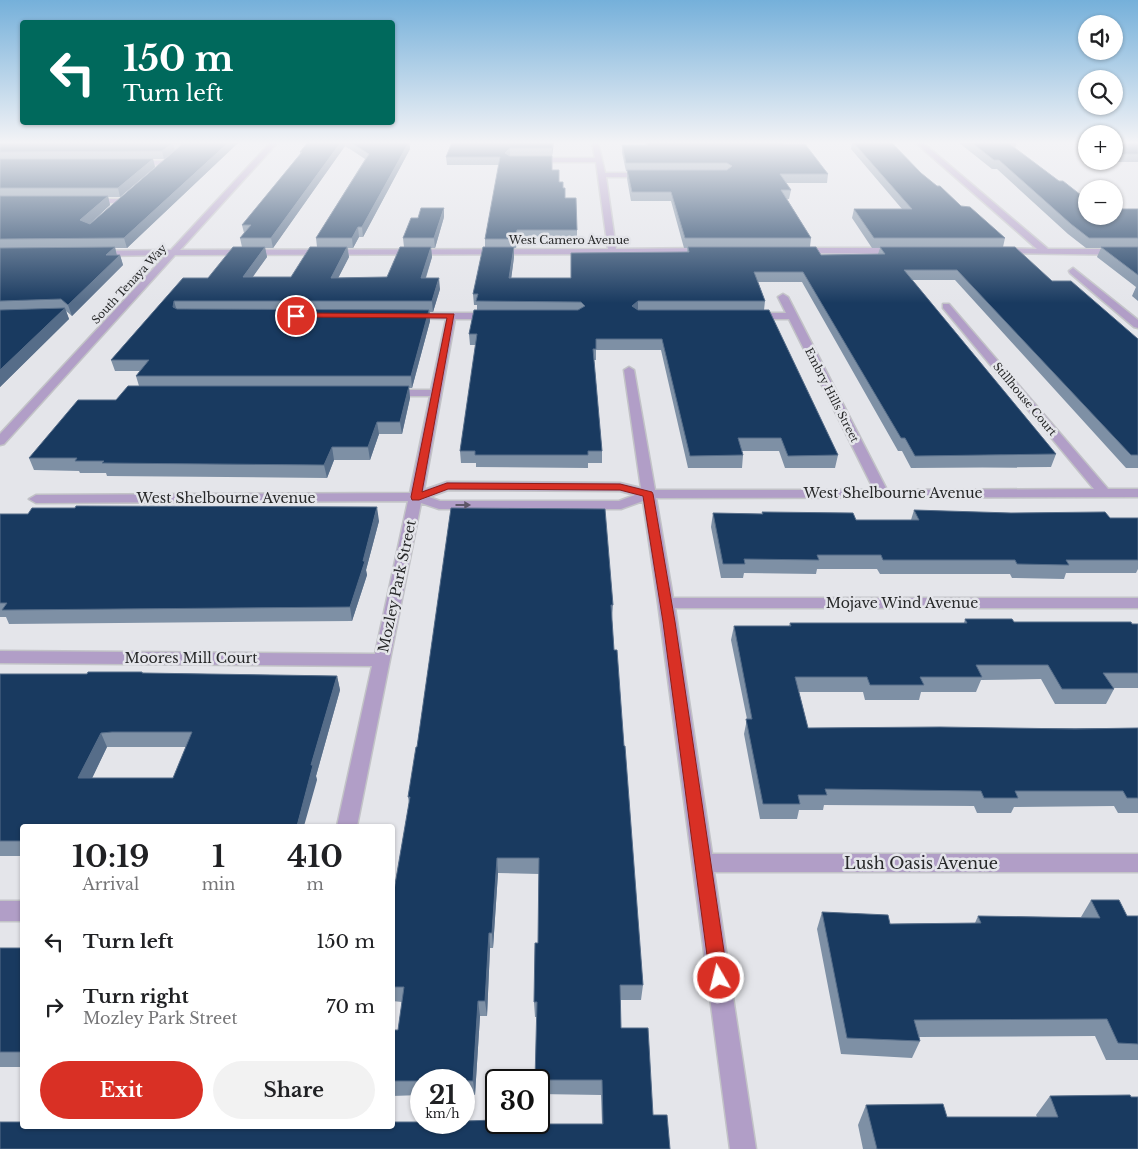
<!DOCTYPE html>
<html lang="en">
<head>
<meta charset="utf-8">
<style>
  :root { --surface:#fff; --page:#f2f2f2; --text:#202124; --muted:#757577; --accent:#d93025 }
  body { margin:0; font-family:"Libre Baskerville",serif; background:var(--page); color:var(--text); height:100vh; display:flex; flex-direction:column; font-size:19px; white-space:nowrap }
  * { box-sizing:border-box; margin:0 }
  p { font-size:16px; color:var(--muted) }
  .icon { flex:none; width:28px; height:28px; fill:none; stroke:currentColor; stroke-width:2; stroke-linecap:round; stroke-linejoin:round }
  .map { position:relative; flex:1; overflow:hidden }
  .drawer { position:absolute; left:20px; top:824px; width:375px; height:305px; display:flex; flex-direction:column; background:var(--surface); border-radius:5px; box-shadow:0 1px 4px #0004 }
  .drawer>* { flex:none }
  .banner { position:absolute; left:20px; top:20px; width:375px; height:105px; border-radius:5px; box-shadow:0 1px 4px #0004; background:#00695c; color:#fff; overflow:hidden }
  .controls { position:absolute; left:1078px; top:15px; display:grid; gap:10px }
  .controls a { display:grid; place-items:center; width:45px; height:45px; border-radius:50%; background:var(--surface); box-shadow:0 1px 4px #0004; font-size:25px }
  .speed { position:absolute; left:410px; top:1069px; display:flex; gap:10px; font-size:25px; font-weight:700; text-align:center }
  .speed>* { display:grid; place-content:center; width:65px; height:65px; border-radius:50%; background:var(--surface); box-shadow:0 1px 4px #0004; line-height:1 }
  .speed small { font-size:12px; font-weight:400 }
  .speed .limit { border:2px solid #111; border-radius:8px; background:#fff; color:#111 }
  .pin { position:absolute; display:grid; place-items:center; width:42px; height:42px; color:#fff; margin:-21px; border:2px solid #fff; border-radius:50%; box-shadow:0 1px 5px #0007 }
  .me { position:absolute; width:55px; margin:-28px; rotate:352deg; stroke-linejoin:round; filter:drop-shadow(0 0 4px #0008) }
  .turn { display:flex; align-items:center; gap:18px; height:105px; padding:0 20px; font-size:22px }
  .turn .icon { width:65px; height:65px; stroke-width:2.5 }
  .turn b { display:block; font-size:35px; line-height:42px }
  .eta { display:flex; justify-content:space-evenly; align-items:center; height:85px; text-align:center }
  .eta b { font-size:30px; font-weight:800; line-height:35px }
  .button { display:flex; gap:10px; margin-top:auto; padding:10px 20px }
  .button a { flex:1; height:58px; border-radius:30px; background:var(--accent); color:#fff; font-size:20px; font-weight:800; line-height:58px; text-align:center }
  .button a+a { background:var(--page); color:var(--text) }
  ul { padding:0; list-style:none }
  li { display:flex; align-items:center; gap:15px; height:65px; padding:0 20px }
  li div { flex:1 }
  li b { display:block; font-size:19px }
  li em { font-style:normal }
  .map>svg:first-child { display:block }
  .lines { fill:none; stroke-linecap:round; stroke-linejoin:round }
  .minor-casing { stroke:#c2c3c7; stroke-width:3 }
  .minor { fill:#b19ec7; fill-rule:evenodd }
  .wall { fill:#7e90a5; fill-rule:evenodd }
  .shaded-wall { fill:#566d89 }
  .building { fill:#193a60; stroke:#566d89; fill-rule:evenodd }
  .oneway { fill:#5e5768 }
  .route { fill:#d93025; stroke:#8d1f18 }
  .labels { text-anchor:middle; stroke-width:5; stroke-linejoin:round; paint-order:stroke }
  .far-street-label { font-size:11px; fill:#272829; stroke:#e4e5ea }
  .street-label { font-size:14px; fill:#272829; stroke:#e4e5ea }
  .near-street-label { font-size:16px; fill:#272829; stroke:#e4e5ea }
</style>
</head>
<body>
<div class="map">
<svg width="1138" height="1149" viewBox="0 0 1138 1149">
  <rect width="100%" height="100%" fill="#e4e5ea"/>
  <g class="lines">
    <defs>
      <path id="minor" d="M271 142H278L180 250 608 249 596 162H532L529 160 532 158H595L592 142H598L605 173H648L651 175 648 177H606L616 249 707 248 711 251 707 254 175 255 4 444 0 445V434L166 255 97 256 94 255V251L171 250Z
        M915 142H922L1048 249H1138V255L997 253V249L1000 248 1037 249Z
        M134 161H166L169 163 166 165 132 164V162Z
        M86 199H122L126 201 122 203H89L85 201Z
        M800 248H899L903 251 899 254 797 253V249Z
        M1073 268 1138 320V328L1134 327 1070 273 1069 271Z
        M783 294 788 297 887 490 1094 489 943 308V304H949L1108 489H1138V497L656 498 673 598H1138V608H675L712 854H1138V872H714L756 1149H730L658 603 643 501 621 509H439L421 503 357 826H337L372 666 0 663V651L375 654 408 501 36 503 29 499 36 495 410 493 430 396H390L384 393 390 390H431L446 319 407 318 405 316 410 313H492L497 316 492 319H455L424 490 447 482 620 483 641 488 624 370 629 367 634 370 655 490H874L789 319H751L746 316 751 313H786L778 297ZM448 490 620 491 635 495 619 501H440L429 497Z
        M0 901H22V921H0Z"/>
    </defs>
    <use href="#minor" class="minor-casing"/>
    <use href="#minor" class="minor"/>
  </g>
  <path class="wall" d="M0 142H239L127 248H115L117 255H120L123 265 72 316 66 311 69 319 0 387ZM175 151H176L90 224 110 205 108 197H120L155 167 153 159H164Z
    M308 142H409L410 149 363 237H359L353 248H348L349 257 338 278 387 277 404 247 403 238 444 217 435 248H431L432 257 426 278 440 289 433 312H430V321L412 388H409L410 398 402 434H379L370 460H334L327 478 107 476 106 473H80L79 471 34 470 29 458 139 386 136 376 140 371H115L111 360 183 278H208L242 247 240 238 244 233 242 225 300 154V152ZM345 146 349 149 350 148V149L365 159 316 238 317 247 291 277H252L267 257 265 248H273Z
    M452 142H554L552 156V170L563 188 565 198 577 230V239H517L516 248H514V257L511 278H571L687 252V248H684L671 201H631L627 179V171H626L622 153V145H646L645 142H782L828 174 827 183H786L791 190 789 199H787L811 238 810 247 821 255 878 254 880 248H872L852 218 854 209H902L851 149 852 142H891L921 173 961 206 1005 238 1003 247 1052 281 1138 339V468H1126L955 280H912L1056 454 1051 467 911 468 902 451H898L802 282H758L765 301 764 310 838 455 835 468H785L779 451H742L743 455 742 468H688L661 350H596V360H594L602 451V463H588V468L476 467V463H461L460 451 476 345H470L469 334 477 310V305H474L473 294 485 247V239L499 165H447L446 157Z
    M958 142H1017L1015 149 1086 216 1138 209V301L1132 296 1136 287 1097 257 1101 248H1086L1068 234 997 169H992Z
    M1114 142H1138V162H1119L1114 159Z
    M451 508 613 605 612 620 614 650 624 746 643 985 641 1000H620L621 1028 653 1115 670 1149 22 1126 496 1122H498V1124H602L601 1095 539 1094 537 1017H535L534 1002 538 943 539 874 498 873 493 948H490L487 1016H480L475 1095H464V1080H421V1095L392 1096V1030H398L402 1002 392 1001V902L409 803 408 797 417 747Z
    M914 510 1110 518H1138V569L1136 573H1066L1064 579 1012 578 1010 574H880L877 569H817L816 574 744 573 743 578H721L711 527 713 513 762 514V512L856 520H911Z
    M0 514 379 521 366 570 367 575 352 621 9 624 6 617H0Z
    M965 619 1014 622 1138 624V688H1113L1114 689 1106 704H1055L1041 679 981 680 976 692H921L919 700H865L863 692H799L808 728H1138V813H1118L1114 806 1014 807 1011 813H977L974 806 824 805 823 810H799L797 819H760L744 734 747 719 731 640 734 626H789L790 623H964Z
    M142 672 143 673 337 676 340 690 316 776 317 780 22 826V856H0V674H87ZM107 747H186L173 778H92Z
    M1091 900 1127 916H1138V1060H1106L1095 1036 919 1037 920 1041 912 1058 841 1054 817 929 822 912 890 924 975 923 978 916 1082 918 1081 917Z
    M0 948H22V1067H0Z
    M1050 1096 1138 1149H863L858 1125 866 1105 947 1117H1037L1036 1115Z"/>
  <path class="shaded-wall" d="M229 142H239L127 248 124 238Z
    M341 142H344L345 146 273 248 271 238Z
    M409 142 410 149 363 237 362 227Z
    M553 142H554L552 156V148Z
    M173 143 175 151 164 159 162 151Z
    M510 148V156L505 153Z
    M153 159 155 167 120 197 118 188Z
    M108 196 110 205 83 230 80 220Z
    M444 208V217L435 248 434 238Z
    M358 227 359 237 353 248 352 238Z
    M517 230V239L516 248 515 239Z
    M115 247 117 257 120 255 123 265 72 316 68 305 106 255Z
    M265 247 267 257 245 288 243 277Z
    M347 247 349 257 333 288 331 278Z
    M431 247 432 257 422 289 421 278Z
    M514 247V257L510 288 509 278Z
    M439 278 440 289 433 312 432 301Z
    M174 301 177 311 173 307Z
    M638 301V311L632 306Z
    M65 308 69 319 0 387V370Z
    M429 310 430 321 412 388 411 376Z
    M409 386 410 398 402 434 400 422Z
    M377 422 379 434 370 460 368 447Z
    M332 447 334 460 327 478 324 465Z
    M377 507 379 521 366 570 367 575 352 621 350 607Z
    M337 676 340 690 316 776 317 780 304 826H297L311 765Z
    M101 733 107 747 85 793 78 778Z
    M497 858 498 873 493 948 492 933Z
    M489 933 490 948 487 1016 485 1001Z
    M478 1001 480 1016 475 1095 473 1081Z"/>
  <path class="building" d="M0 142H229L124 238 0 239V196H108L80 220 90 224 180 146 181 144 173 143 162 151 0 152Z
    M308 142H341L271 238H240L251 225H242L302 152H300Z
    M350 142H409L362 227H358L352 238H316L369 154Z
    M452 142H553L552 148H510L505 153 510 156H552V170H559V182H563V188H565V198H576L577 230H517L515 239H485L500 157H446Z
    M647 142H782L783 144H805L828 174H780L791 190H781L811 238H685L671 192H632L627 170H727L732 166 727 163H626L622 145H648Z
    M853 142H891L921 173 937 186H940L961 206 970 207 1005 238H874L854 209H912Z
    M971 142H1007L1059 181H1063L1086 199V216H1114V209H1138V238H1089L1071 224 999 160H994Z
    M1114 142H1138V154H1122L1114 150Z
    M0 159H153L118 188H0Z
    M421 208H444L434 238H403L411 218H418Z
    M115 247 106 255H120L68 305 61 299 0 301V248Z
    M233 247H265L243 277H291L310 247H347L331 278 387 277 400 247H431L421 278H439L432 301H174L173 307 177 309 429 310 411 376H136L149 360H111L183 278H208Z
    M483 247H514L509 278H571V253L689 252 688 247H816L821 255 885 254 880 247H1015L1052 281H1071L1138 339V455H1131L957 270H904L1056 454 915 456 905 438H901L803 272H754L765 301H638L632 306 638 310H769L838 455 788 456 781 438H738L743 455 690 456 662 339H596V349H593L602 451H588V455H475V451H460L477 334H469L474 310H578L585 306 581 302 476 301 478 294H473Z
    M1101 247H1138V275Z
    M65 308 0 370V310Z
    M128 386H409L400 422H377L368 447H332L324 465 102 463 104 461H75L77 458H29L78 400H116Z
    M76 506 377 507 363 561H365L350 607 2 610 7 603H0V514H28L32 508H75Z
    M451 508 605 509 613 605H611L614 650H617L624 746H625L643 985H620L621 1028H648L653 1115H667L670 1149H0V1122H22V1126H392V1122H464V1121L496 1120V1122H498L497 1124H603L602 1080H535L537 1002H534L535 943H538L539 858H497L492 933H489L485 1001H478L473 1081 421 1080V1081H392V1030H398L404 987H392V902L410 797H408L416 747H417Z
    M914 510 1011 513 1105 512 1110 518H1138V560H1066L1069 565 1017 564 1015 560H883L881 555H817L819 560 744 559 745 564H723L713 513 763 514 762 512 853 513 856 520H919Z
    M965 619H1012L1014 622H1131L1132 624H1138V673H1103L1114 689H1062L1048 665H976L982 677H920L924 685H870L867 677H795L808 728 940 727 1075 729 1138 728V798H1127L1123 791H1015L1018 798H984L981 791 825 789 827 795H798L800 804H763L746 719H752L734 626H791L790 623H967Z
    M88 672H142V673L337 676 311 765H313L297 826H22V841H0V674H87ZM112 732H192L173 778H78L101 733Z
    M1091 900H1119L1127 916H1138V1044L1118 1043 1107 1019 914 1020 920 1041 847 1038 822 912 888 915 890 924 981 923 978 916 1100 918Z
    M0 948H22V1052H0Z
    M1130 1095 1131 1097H1138V1149H877L866 1105 943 1104 947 1117H1058L1050 1096Z"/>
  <defs><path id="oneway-solid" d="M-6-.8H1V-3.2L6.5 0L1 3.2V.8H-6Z" transform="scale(1.25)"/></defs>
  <use class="oneway" href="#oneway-solid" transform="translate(463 505)"/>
  <linearGradient id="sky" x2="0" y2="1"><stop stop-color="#75b0da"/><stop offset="0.47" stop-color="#f3f3f6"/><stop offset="1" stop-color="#f3f3f6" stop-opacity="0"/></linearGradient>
  <rect width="1138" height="303" fill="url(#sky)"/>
  <path class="route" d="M296 313 454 314 422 492 447 483 620 484 652 492 653 494 675 622 728 978 725 983 719 986 713 983 710 978 663 622 643 496 620 490 448 489 419 500H412L411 497 447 318 293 317V314Z"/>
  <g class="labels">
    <g class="far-street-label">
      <text x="569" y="244">West Camero Avenue</text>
      <text transform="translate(129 284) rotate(-47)" y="4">South Tenaya Way</text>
      <text transform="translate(832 395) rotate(63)" y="4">Embry Hills Street</text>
      <text transform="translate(1025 399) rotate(50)" y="4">Stillhouse Court</text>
    </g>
    <g class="street-label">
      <text x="893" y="498">West Shelbourne Avenue</text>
      <text x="226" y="503">West Shelbourne Avenue</text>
      <text transform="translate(397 586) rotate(-78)" y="5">Mozley Park Street</text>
      <text x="902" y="608">Mojave Wind Avenue</text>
      <text x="191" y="663">Moores Mill Court</text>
    </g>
    <g class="near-street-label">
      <text x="921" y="869">Lush Oasis Avenue</text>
    </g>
  </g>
</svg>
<div class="controls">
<a><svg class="icon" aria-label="sound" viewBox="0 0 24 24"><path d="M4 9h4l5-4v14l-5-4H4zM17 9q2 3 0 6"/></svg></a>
<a><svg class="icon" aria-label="search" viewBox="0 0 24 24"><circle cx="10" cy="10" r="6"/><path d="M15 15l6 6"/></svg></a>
<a>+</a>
<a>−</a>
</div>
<div class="speed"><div>21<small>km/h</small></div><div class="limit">30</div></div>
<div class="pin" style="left:296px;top:316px;background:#d93025"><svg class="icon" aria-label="arrive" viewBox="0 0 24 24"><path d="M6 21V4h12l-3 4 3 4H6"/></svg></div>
<svg class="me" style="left:719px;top:978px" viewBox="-20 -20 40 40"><circle r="17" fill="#d93025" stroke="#fff" stroke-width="3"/><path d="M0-11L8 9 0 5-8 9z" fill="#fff"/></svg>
<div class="banner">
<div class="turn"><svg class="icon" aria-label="left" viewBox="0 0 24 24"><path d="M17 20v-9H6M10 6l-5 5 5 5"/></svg><div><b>150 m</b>Turn left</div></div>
</div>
<section class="drawer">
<div class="eta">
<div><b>10:19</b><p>Arrival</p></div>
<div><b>1</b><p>min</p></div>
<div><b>410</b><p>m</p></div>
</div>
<ul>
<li><svg class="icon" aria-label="left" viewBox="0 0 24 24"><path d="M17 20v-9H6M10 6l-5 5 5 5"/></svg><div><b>Turn left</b></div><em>150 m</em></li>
<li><svg class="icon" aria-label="right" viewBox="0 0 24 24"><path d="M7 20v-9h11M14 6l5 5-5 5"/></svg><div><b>Turn right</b><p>Mozley Park Street</p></div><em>70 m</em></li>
</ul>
<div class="button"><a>Exit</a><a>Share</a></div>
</section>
</div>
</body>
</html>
